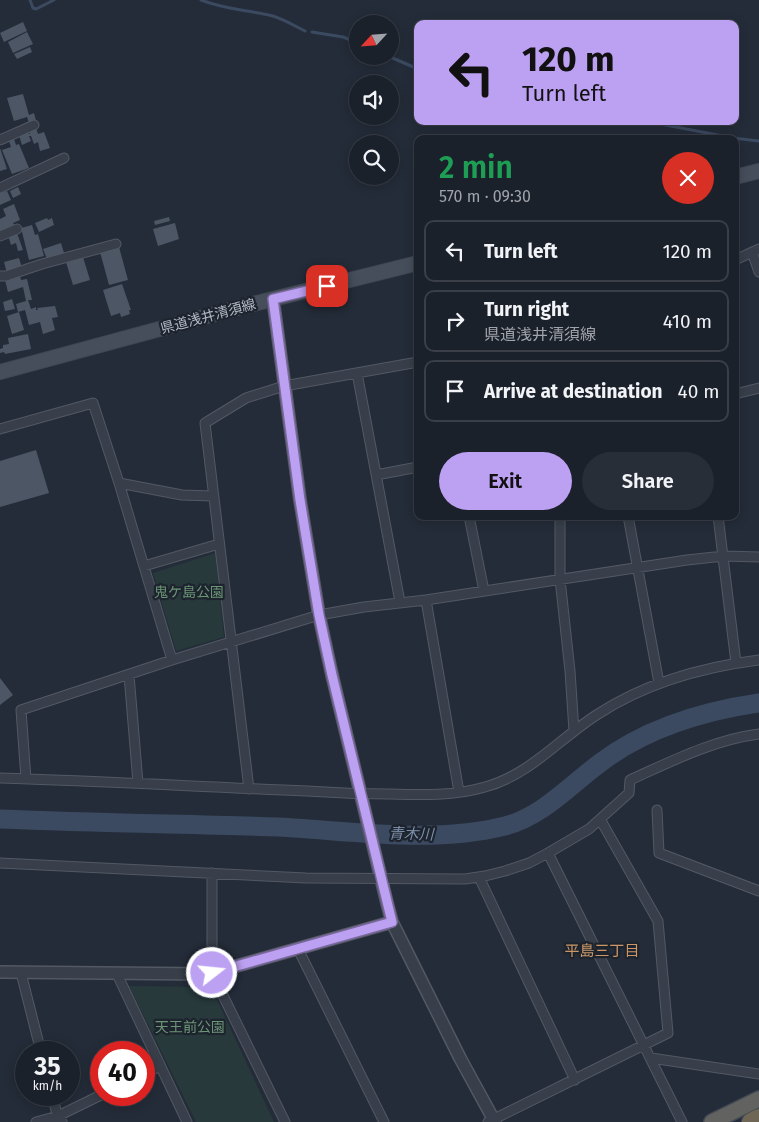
<!DOCTYPE html>
<html lang="en">
<head>
<meta charset="utf-8">
<style>
  :root { --surface:#1b212b; --page:#282e37; --text:#f1f3f6; --muted:#a0a3a9; --line:#393e47; --accent:#bca0f2 }
  body { margin:0; font-family:"Fira Sans","Noto Sans JP",sans-serif; background:var(--page); color:var(--text); height:100vh; display:flex; flex-direction:column; font-size:19px; white-space:nowrap }
  * { box-sizing:border-box; margin:0 }
  p { font-size:16px; color:var(--muted) }
  .icon { flex:none; width:28px; height:28px; fill:none; stroke:currentColor; stroke-width:2; stroke-linecap:round; stroke-linejoin:round }
  .map { position:relative; flex:1; overflow:hidden }
  .details { position:absolute; left:414px; top:135px; width:325px; height:385px; display:flex; flex-direction:column; background:var(--surface); border-radius:10px; box-shadow:0 2px 12px #0003,0 0 0 1px var(--line) }
  .details>* { flex:none }
  .banner { position:absolute; left:414px; top:20px; width:325px; height:105px; border-radius:10px; box-shadow:0 2px 12px #0003,0 0 0 1px var(--line); background:#bca0f2; color:#111; overflow:hidden }
  .needle { width:32px; rotate:244deg }
  .buttons { position:absolute; left:349px; top:15px; display:grid; gap:10px }
  .buttons a { display:grid; place-items:center; width:50px; height:50px; border-radius:50%; background:var(--surface); box-shadow:0 2px 12px #0003,0 0 0 1px var(--line); font-size:25px }
  .speed { position:absolute; left:15px; top:1041px; display:flex; gap:10px; font-size:25px; font-weight:700; text-align:center }
  .speed>* { display:grid; place-content:center; width:65px; height:65px; border-radius:50%; background:var(--surface); box-shadow:0 2px 12px #0003,0 0 0 1px var(--line); line-height:1 }
  .speed small { font-size:12px; font-weight:400 }
  .speed .limit { border:8px solid #d22; background:#fff; color:#111 }
  .pin { position:absolute; display:grid; place-items:center; width:42px; height:42px; color:#fff; margin:-21px; border-radius:10px; box-shadow:0 2px 8px #0006 }
  .me { position:absolute; width:55px; margin:-28px; rotate:74deg; stroke-linejoin:round; filter:drop-shadow(0 0 4px #0008) }
  .turn { display:flex; align-items:center; gap:18px; height:105px; padding:0 25px; font-size:22px }
  .turn .icon { width:65px; height:65px; stroke-width:2.5 }
  .turn b { display:block; font-size:35px; line-height:42px }
  .round { display:grid; place-items:center; flex:none; width:52px; height:52px; border-radius:26px; background:var(--page) }
  .headline { display:flex; align-items:center; justify-content:space-between; height:85px; padding:0 25px }
  h1 { font-size:30px; font-weight:600; line-height:38px; color:#1e9e55 }
  .primary-button { display:flex; gap:10px; margin-top:auto; padding:10px 25px }
  .primary-button a { flex:1; height:58px; border-radius:30px; background:var(--accent); color:#111; font-size:20px; font-weight:600; line-height:58px; text-align:center }
  .primary-button a+a { background:var(--page); color:var(--text) }
  ul { padding:0; list-style:none }
  li { display:flex; align-items:center; gap:15px; height:62px; margin:0 10px 8px; padding:0 15px; border:2px solid var(--line); border-radius:10px }
  li div { flex:1 }
  li b { display:block; font-size:19px }
  li em { font-style:normal }
  .map>svg:first-child { display:block }
  .green { fill:#27393b }
  .lines { fill:none; stroke-linecap:round; stroke-linejoin:round }
  .stream { stroke:#3b4a61; stroke-width:3 }
  .river { stroke:#3b4a61; stroke-width:19 }
  .building { fill:#4c5665 }
  .minor-casing { stroke:#535964; stroke-width:11 }
  .tertiary-casing { stroke:#535964; stroke-width:14 }
  .secondary-casing { stroke:#414852; stroke-width:16 }
  .trunk-casing { stroke:#434954; stroke-width:18 }
  .motorway-casing { stroke:#434954; stroke-width:20 }
  .minor { stroke:#383f4a; stroke-width:9 }
  .tertiary { stroke:#383f4a; stroke-width:11 }
  .secondary { stroke:#464e5c; stroke-width:14 }
  .trunk { stroke:#626260; stroke-width:15 }
  .motorway { stroke:#6f6655; stroke-width:18 }
  .route-casing { stroke:#7a689d; stroke-width:12 }
  .route { stroke:#bca0f2; stroke-width:9 }
  .labels { text-anchor:middle; stroke-width:4.5; stroke-linejoin:round; paint-order:stroke }
  .street-label { font-size:14px; fill:#b3b9c5; stroke:#1d242e }
  .park-label { font-size:14px; fill:#6c9476; stroke:#1d242e }
  .water-label { font-size:15px; font-style:italic; fill:#7d8fab; stroke:#1d242e }
  .neighbourhood-label { font-size:15px; fill:#cb9668; stroke:#1d242e }
</style>
</head>
<body>
<div class="map">
<svg width="759" height="1122" viewBox="0 0 759 1122">
  <rect width="100%" height="100%" fill="#242c39"/>
  <path class="green" d="M215 553 224 637 176 651 153 573Z
    M129 986 211 987 274 1122H196Z"/>
  <g class="lines">
    <path class="stream" d="M30 0 33 8 36 9 54 0
      M201 0C224 9 246 10 269 15 282 18 293 25 305 31
      M312 32 343 37 358 43
      M388 56 418 69
      M645 121 733 138 759 141"/>
    <path class="river" d="M0 819C93 823 186 824 279 827 352 831 433 844 505 826 543 816 570 785 600 763 645 729 704 711 759 703"/>
  </g>
  <path class="building" d="M23 22 27 31 4 42 0 33Z
    M27 32 33 44 13 53 8 42Z
    M30 47 32 52 17 59 14 54Z
    M23 94 29 115 34 113 36 121 29 123 27 117 14 121 7 98Z
    M36 128 38 134 44 132 50 148 40 151 38 142 34 144 31 136H29L31 141 22 145 19 135 28 132 29 134H30L29 130Z
    M14 139 16 145 19 144 29 168 12 174 2 150 11 147 9 141Z
    M0 148 7 169 0 171Z
    M18 187 21 194 13 198 10 191Z
    M0 190 1 193 7 191 11 200 0 205Z
    M14 204 20 220 13 223 15 226 0 232V219L6 216 3 209Z
    M169 217 170 221 155 225 154 221Z
    M47 218 48 220 52 218 54 225 39 232 35 223Z
    M175 223 179 239 158 246 153 229Z
    M32 225 35 235 38 234 44 256 29 260 21 228Z
    M17 233 23 250 18 251 16 243 11 245 8 235Z
    M61 243 64 253 47 259 43 249Z
    M119 247 128 280 109 285 100 252Z
    M83 257 90 280 73 285 66 262Z
    M19 258 22 268 7 273 4 262Z
    M20 276 21 280 27 279 32 300H28L31 309 36 307V310H38L37 308 55 306 58 317 52 318 55 330 43 334 40 322 29 325 25 310 18 312 16 304 26 301 23 287 8 292 5 280Z
    M122 284 131 310H129L130 314 121 317 120 313 111 316 103 290Z
    M12 299 15 309 5 311 3 302Z
    M19 312 24 330 12 334 7 316Z
    M28 334 31 349 5 354 4 352 0 353V349L3 348V345L9 344 8 338Z
    M36 450 49 493 0 507V461Z
    M0 678 13 695 0 705Z"/>
  <g class="lines">
    <defs>
      <path id="minor" d="M0 140 34 125
        M0 188 64 158
        M0 236 17 229
        M752 252 759 272
        M735 260 759 249
        M0 276H6L42 264 116 244
        M357 373 400 602
        M735 394 759 388
        M0 429 93 403 119 483
        M376 475 418 467
        M469 516 484 591
        M560 516V579L570 671 574 731
        M628 516 659 683
        M718 516 736 663
        M144 566 219 544
        M426 600 459 792
        M172 660 119 483 182 495 213 496
        M129 675 138 783
        M0 778C102 781 204 787 307 791 335 793 362 794 390 794 422 795 455 796 485 787 530 775 560 738 598 714 646 683 703 667 759 660
        M26 779 21 710 172 660 319 615 364 607 426 600 687 560 724 556 759 557
        M249 789 205 423 246 398 284 386 418 362
        M657 810 659 853 759 891
        M548 853 682 1122
        M0 863 306 878 465 879 485 876 505 871 529 863 548 853 589 829 629 793 630 780C672 761 713 740 759 734
        M212 873V973L285 1122
        M479 877 575 1080
        M298 949 384 1122
        M21 973 41 1052
        M117 974 187 1122
        M651 1058 759 1074
        M144 1074 160 1066
        M52 1095 57 1114 62 1122
        M36 1122 58 1116 101 1095
        M488 1122 668 1033 658 921 600 819"/>
      <path id="tertiary" d="M273 299 300 500 319 615 332 675 387 903 392 922 460 1058 495 1122
        M0 972 208 974 392 922"/>
      <path id="secondary" d="M735 177 759 171
        M0 372 241 307 418 263"/>
      <path id="trunk" d="M712 1122 759 1099"/>
      <path id="motorway" d="M751 1122 759 1118"/>
    </defs>
    <use href="#minor" class="minor-casing"/>
    <use href="#tertiary" class="tertiary-casing"/>
    <use href="#secondary" class="secondary-casing"/>
    <use href="#trunk" class="trunk-casing"/>
    <use href="#motorway" class="motorway-casing"/>
    <use href="#minor" class="minor"/>
    <use href="#tertiary" class="tertiary"/>
    <use href="#secondary" class="secondary"/>
    <use href="#trunk" class="trunk"/>
    <use href="#motorway" class="motorway"/>
  </g>
  <g class="lines">
    <defs>
      <path id="route" d="M212 973 392 922 332 675 319 615 300 500 273 299 327 286"/>
    </defs>
    <use href="#route" class="route-casing"/>
    <use href="#route" class="route"/>
  </g>
  <g class="labels">
    <g class="street-label">
      <text transform="translate(208 316) rotate(-15)" y="5">県道浅井清須線</text>
    </g>
    <g class="park-label">
      <text x="189" y="597">鬼ケ島公園</text>
      <text x="190" y="1032">天王前公園</text>
    </g>
    <g class="water-label">
      <text transform="translate(411 834) rotate(1)" y="5">青木川</text>
    </g>
    <g class="neighbourhood-label">
      <text x="602" y="956">平島三丁目</text>
    </g>
  </g>
</svg>
<div class="buttons">
<a><svg class="needle" viewBox="-14 -14 28 28"><path d="M0-13l5 13h-10z" fill="#e53935"/><path d="M0 13l5-13h-10z" fill="#a0a3a9"/></svg></a>
<a><svg class="icon" aria-label="sound" viewBox="0 0 24 24"><path d="M4 9h4l5-4v14l-5-4H4zM17 9q2 3 0 6"/></svg></a>
<a><svg class="icon" aria-label="search" viewBox="0 0 24 24"><circle cx="10" cy="10" r="6"/><path d="M15 15l6 6"/></svg></a>
</div>
<div class="speed"><div>35<small>km/h</small></div><div class="limit">40</div></div>
<div class="pin" style="left:327px;top:286px;background:#d93025"><svg class="icon" aria-label="arrive" viewBox="0 0 24 24"><path d="M6 21V4h12l-3 4 3 4H6"/></svg></div>
<svg class="me" style="left:212px;top:973px" viewBox="-20 -20 40 40"><circle r="17" fill="#bca0f2" stroke="#fff" stroke-width="3"/><path d="M0-11L8 9 0 5-8 9z" fill="#fff"/></svg>
<div class="banner">
<div class="turn"><svg class="icon" aria-label="left" viewBox="0 0 24 24"><path d="M17 20v-9H6M10 6l-5 5 5 5"/></svg><div><b>120 m</b>Turn left</div></div>
</div>
<section class="details">
<div class="headline"><div><h1>2 min</h1><p>570 m · 09:30</p></div><a class="round" style="background:#d93025;color:#fff"><svg class="icon" aria-label="close" viewBox="0 0 24 24"><path d="M6 6l12 12M18 6L6 18"/></svg></a></div>
<ul>
<li><svg class="icon" aria-label="left" viewBox="0 0 24 24"><path d="M17 20v-9H6M10 6l-5 5 5 5"/></svg><div><b>Turn left</b></div><em>120 m</em></li>
<li><svg class="icon" aria-label="right" viewBox="0 0 24 24"><path d="M7 20v-9h11M14 6l5 5-5 5"/></svg><div><b>Turn right</b><p>県道浅井清須線</p></div><em>410 m</em></li>
<li><svg class="icon" aria-label="arrive" viewBox="0 0 24 24"><path d="M6 21V4h12l-3 4 3 4H6"/></svg><div><b>Arrive at destination</b></div><em>40 m</em></li>
</ul>
<div class="primary-button"><a>Exit</a><a>Share</a></div>
</section>
</div>
</body>
</html>
